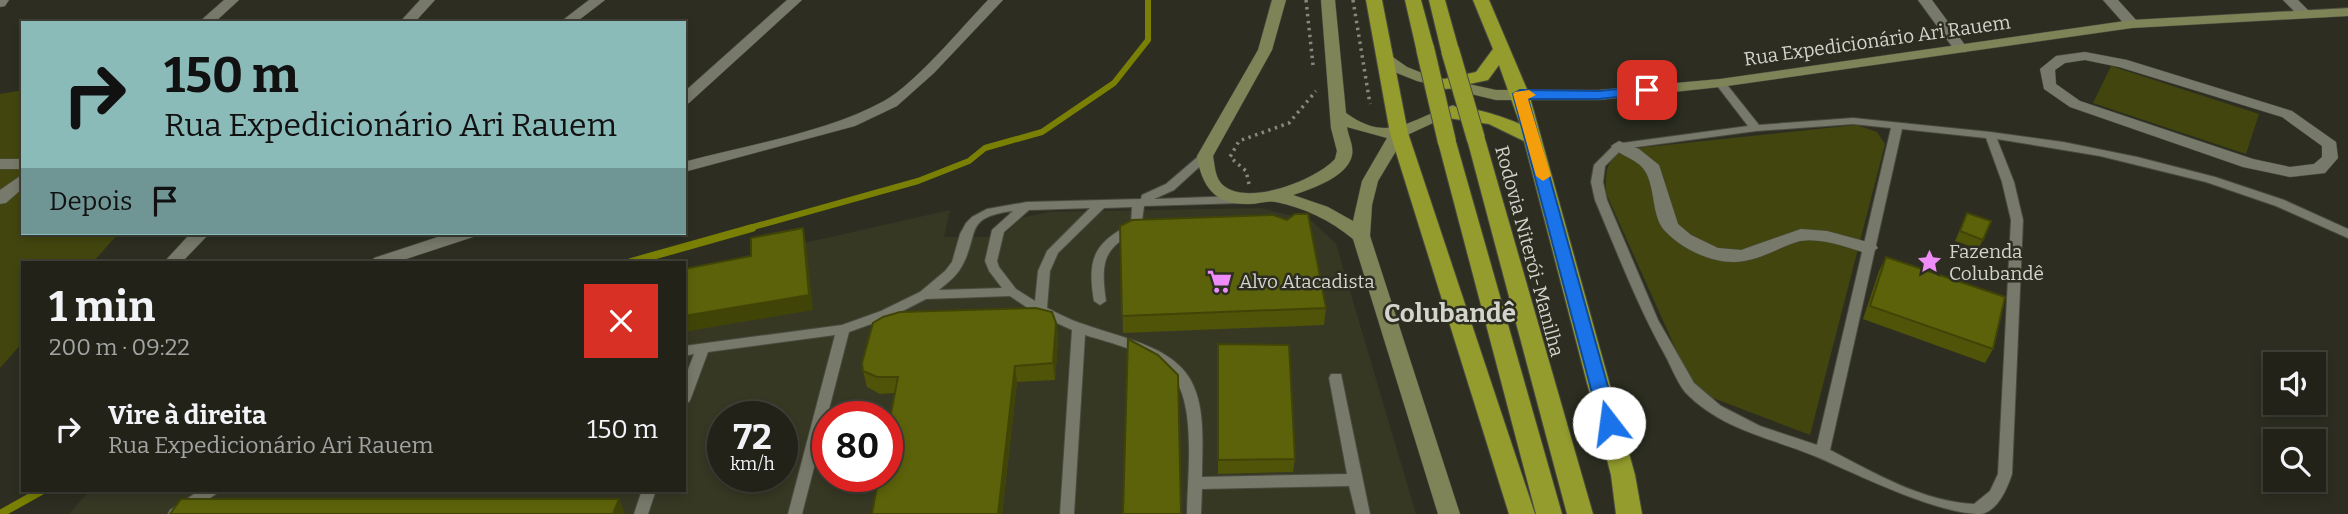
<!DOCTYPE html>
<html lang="pt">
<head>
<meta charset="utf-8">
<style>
  :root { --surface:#222219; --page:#2e2f26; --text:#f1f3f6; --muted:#a2a4a2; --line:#3f3f38 }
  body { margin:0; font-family:Bitter,serif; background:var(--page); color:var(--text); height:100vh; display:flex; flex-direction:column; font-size:26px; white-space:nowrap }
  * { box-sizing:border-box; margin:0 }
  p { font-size:23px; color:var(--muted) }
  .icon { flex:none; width:38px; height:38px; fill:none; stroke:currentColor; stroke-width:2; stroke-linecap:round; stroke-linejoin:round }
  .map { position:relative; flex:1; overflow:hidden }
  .sheet { position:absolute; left:21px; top:261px; width:665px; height:231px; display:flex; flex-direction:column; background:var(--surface); border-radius:0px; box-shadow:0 4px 10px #0003,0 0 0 2px var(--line) }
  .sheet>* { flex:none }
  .hud { position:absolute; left:21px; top:21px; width:665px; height:214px; border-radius:0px; box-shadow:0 4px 10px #0003,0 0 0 2px var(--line); background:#8bbbb9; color:#111; overflow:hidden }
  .tools { position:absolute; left:2263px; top:352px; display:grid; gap:14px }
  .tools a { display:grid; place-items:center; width:63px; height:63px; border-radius:0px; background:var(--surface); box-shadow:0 4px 10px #0003,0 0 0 2px var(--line); font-size:35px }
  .speed { position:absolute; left:707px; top:401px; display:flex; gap:14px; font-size:35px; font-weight:700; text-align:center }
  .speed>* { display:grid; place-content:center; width:91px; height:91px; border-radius:50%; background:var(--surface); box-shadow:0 4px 10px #0003,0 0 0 2px var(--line); line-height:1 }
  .speed small { font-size:18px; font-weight:400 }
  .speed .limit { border:10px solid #d22; background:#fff; color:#111 }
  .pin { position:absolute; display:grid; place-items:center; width:60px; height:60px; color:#fff; margin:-30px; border-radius:14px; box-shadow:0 4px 10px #0006 }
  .me { position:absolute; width:77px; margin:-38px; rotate:345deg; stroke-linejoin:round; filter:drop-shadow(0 0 5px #0008) }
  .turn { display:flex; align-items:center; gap:24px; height:147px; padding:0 28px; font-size:32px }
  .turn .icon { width:91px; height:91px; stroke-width:2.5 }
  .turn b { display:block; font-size:49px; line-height:60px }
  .then { display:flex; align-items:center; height:66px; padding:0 28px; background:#0003; gap:14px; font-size:26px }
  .round { display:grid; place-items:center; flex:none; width:74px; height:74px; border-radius:0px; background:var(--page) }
  .summary { display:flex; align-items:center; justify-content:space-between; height:119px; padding:0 28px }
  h1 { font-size:42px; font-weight:700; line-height:52px }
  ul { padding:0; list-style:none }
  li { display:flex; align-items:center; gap:21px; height:98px; padding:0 28px }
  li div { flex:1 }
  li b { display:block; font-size:26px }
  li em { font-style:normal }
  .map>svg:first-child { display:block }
  .built { fill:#363824; fill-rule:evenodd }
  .green { fill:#42460e }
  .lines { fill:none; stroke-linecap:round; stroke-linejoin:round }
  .stream-far1 { stroke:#798003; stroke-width:6 }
  .stream { stroke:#798003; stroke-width:8 }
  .lane-casing { stroke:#4a4b40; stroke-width:2 }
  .street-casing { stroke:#4a4b40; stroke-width:1 }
  .secondary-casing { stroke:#4a4b40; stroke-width:1 }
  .highway-casing { stroke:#4a4b40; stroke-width:2 }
  .path { stroke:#87887e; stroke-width:3.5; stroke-dasharray:2.5 4.5; stroke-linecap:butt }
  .lane { fill:#777a6a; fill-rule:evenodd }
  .street { fill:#777a6a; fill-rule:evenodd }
  .secondary { fill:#7f8458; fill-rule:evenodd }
  .highway { fill:#939c2d; fill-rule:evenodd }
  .highway-bridge-casing { stroke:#4a4b40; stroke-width:20; stroke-linecap:butt }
  .highway-bridge { stroke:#939c2d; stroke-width:18 }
  .wall { fill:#4f5409 }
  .shaded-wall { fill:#404507 }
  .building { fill:#5c620a; stroke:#404507; stroke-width:2 }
  .route { fill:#1a73e8; stroke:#114b97; stroke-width:2 }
  .slow { fill:#f59e0b }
  .labels { text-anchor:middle; stroke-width:5; stroke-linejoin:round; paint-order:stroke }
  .street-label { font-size:19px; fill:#d3d4cc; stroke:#2d2e21 }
  .poi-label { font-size:19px; fill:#d3d4cc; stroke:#2d2e21; text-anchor:start }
  .district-label { font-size:26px; font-weight:bold; fill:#d3d4cc; stroke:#2d2e21 }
</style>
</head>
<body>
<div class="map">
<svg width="2348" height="514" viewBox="0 0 2348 514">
  <rect width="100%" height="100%" fill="#2d2e21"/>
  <path class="built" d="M1261 208 1312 221 1336 244 1416 514H69L90 490H684V285L702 266 950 210 944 237H1002L1021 218 1049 212ZM723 416H782V476H723ZM828 416H887V476H828Z"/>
  <path class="green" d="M2111 66 2259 114 2246 154 2093 103Z
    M23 90V233H119L93 262H23V342L0 368V94Z
    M1856 125 1877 132 1885 144 1810 435 1705 395 1686 372 1606 193C1605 175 1606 163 1619 150Z"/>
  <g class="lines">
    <path class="stream-far1" d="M746 229 918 181 969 161 985 148 1042 132 1114 83 1148 40V0"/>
    <path class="stream" d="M631 262 752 228
      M0 514 43 490"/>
    <defs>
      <path id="lane" d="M1720 80 1724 81 1759 125 1853 118 1990 132 2063 142 2137 157 2215 177 2284 200 2348 229V238L2276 206 2206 182 2100 156 1997 139 2014 182 2023 220 2012 474C2007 489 1998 511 1981 514 1936 514 1859 475 1817 457 1772 438 1721 430 1685 392 1677 382 1671 366 1665 355 1637 305 1617 252 1595 200L1591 182 1594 165 1615 144 1748 126 1715 83ZM1853 124 1891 128 1817 445 1760 426 1721 406 1694 383 1658 320 1607 200 1603 182 1605 166 1622 149 1756 131ZM1902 129 1986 138 2002 182 2011 220 1998 474 1990 491 1974 504C1924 502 1874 473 1830 450Z
        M1205 153 1209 154 1211 156 1209 158 1174 190 1154 199 1238 196 1244 200 1242 203 1144 206 1141 229C1104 247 1100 260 1106 301L1100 305 1094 301C1087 260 1093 243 1131 224L1132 207 1104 208 1058 253 1050 271 1047 308C1060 314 1072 321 1086 325 1124 339 1182 347 1196 392 1205 418 1202 450 1202 477L1347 474 1329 378 1331 374H1341L1370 514H1356L1349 486 1202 489 1201 514H1187C1187 477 1198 399 1169 372 1146 351 1114 344 1085 335L1074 514H1060L1072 330 1035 313 1010 296 926 299 891 317 849 332 802 514H788L835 335 708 352 691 398 689 402 684 403V380L694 354 684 356V346L842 325 881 311 920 292 945 271 952 262 960 234 966 223 972 217 987 209 1027 202 1141 199 1142 195 1166 184 1201 154ZM1090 208 1047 251 1038 271 1035 301 1016 289 999 267 997 261 1004 232 1029 210ZM1013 211 992 230 985 261 989 271 1002 288 939 290C947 283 957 276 962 266 980 234 963 217 1013 211Z
        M200 490H218L216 494 187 514H168L170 510Z
        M642 490H656L648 514H634Z"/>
      <path id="street" d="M0 0H9L5 6 0 7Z
        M224 0H239L214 23H198Z
        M420 0H435L414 23H399Z
        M589 0H605L575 23H559Z
        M787 0H802L689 103 684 104V92Z
        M988 0H1003L934 73 897 106 855 126 684 172V162C747 145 828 132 884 101 916 83 961 28 988 0Z
        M1918 0H1932L1968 49 1966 52H1956Z
        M2103 0H2118L2137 21V27H2127Z
        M2283 0H2298L2312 14 2305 18 2300 17Z
        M2085 52 2127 60 2292 111 2336 142 2338 158 2325 173 2290 177 2243 167 2070 107 2044 89 2040 69 2056 56ZM2085 60 2119 67 2282 117 2322 146V157L2314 164 2290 167 2253 159 2080 101 2056 84 2055 70 2065 63Z
        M1619 141 1639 149 1659 165 1678 224 1691 235 1718 248 1741 250 1801 229 1827 231 1875 244 1878 248 1869 254C1849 248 1822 237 1800 241 1781 246 1764 258 1744 261 1718 266 1684 251 1666 232 1651 218 1656 188 1645 171 1638 159 1620 156 1611 146Z
        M0 159H23V169H0Z
        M23 174V188L6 203 0 204V190Z
        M191 233H210L182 262H164Z
        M450 233H476L473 237 397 262H371L374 258Z"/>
      <path id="secondary" d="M1272 0H1286L1272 50 1213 156C1215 167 1215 179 1224 186 1249 206 1316 180 1335 159L1337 151 1331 128 1321 0H1335L1346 113C1387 143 1408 121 1448 107L1453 105 1461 110 1405 136 1378 181 1372 205 1370 236 1460 514H1438L1353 239C1330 220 1305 208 1276 202 1268 200 1258 204 1249 204 1215 205 1202 187 1197 156L1258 50ZM1347 127 1387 138 1362 181 1353 221 1328 207 1293 195C1311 189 1348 177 1352 155 1354 146 1348 136 1347 127Z
        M2348 8V16L2132 28 1720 87 1599 100H1496L1417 81 1397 73 1378 58 1380 55H1390L1407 67 1427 75 1496 90H1599L1720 79 2132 20Z"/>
      <path id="highway" d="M1366 0H1382L1408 133 1535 514H1509L1390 133Z
        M1405 0H1421L1434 48 1431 52 1425 53 1416 48Z
        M1429 0H1445L1459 50 1456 54H1444L1441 50Z
        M1473 0H1489L1529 94 1635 475 1642 514H1616L1611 475 1524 141 1489 124 1448 118 1439 112C1451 98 1504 117 1520 124L1499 65 1488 80 1446 89 1437 84 1440 80 1476 72 1493 49Z
        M1476 133 1485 139 1593 514H1567L1467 139Z
        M1447 136 1456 142 1562 514H1536L1438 142Z"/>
    </defs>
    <use href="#lane" class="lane-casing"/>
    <use href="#street" class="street-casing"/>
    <use href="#secondary" class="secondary-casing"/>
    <use href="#highway" class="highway-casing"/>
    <path class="path" d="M1306 0 1313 65
      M1353 0 1370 104
      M1249 184 1246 171 1230 157 1239 141 1289 123 1316 91"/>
    <use href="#lane" class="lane"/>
    <use href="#street" class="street"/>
    <use href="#secondary" class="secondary"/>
    <use href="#highway" class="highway"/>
    <defs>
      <path id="highway-bridge" d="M1425 48 1447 142
        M1450 50 1476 139"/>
    </defs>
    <use href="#highway-bridge" class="highway-bridge-casing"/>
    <use href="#highway-bridge" class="highway-bridge"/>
  </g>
  <path class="wall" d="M1967 213 1983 240 1978 249 1955 241Z
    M1120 226 1326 308 1324 325 1123 333Z
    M1886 257 1993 349 1985 363 1863 319 1879 271Z
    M1056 323 1058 339 1055 380 1017 382 1002 514H872L895 393 880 394 867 387 863 371Z
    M1218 358 1295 459 1293 472 1218 474Z"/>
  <path class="shaded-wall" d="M803 228 806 243 813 310 684 332V316Z
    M1056 323 1058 339 1055 380 1053 363Z
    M1015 366 1017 382 1002 514H998Z
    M619 499 625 514H613Z"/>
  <path class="building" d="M1967 213 1991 221 1983 240 1960 231Z
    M1295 214H1308L1326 308 1122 316 1120 226 1132 220 1273 215 1287 220Z
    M803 228 809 295 684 316V269L751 256V238Z
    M1886 257 2005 297 1993 349 1870 306Z
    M1036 308 1052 312 1056 323 1053 363 1015 366 998 514H872L879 476H887V434L898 377H877L863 371 862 363 873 323 883 317 900 312Z
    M1128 339 1158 355 1178 375 1181 514H1123Z
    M1218 344 1289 345 1295 459 1218 460Z
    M181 499H619L613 514H170Z"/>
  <path class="route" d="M1647 86 1654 90 1652 93 1599 99H1528L1618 423 1616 428H1603L1600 423 1513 94 1520 90 1599 91Z"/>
  <path class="slow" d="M1529 90 1536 95 1528 99 1551 176 1543 181 1536 176 1513 94 1515 92Z"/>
  <defs>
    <symbol id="sight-bare" viewBox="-9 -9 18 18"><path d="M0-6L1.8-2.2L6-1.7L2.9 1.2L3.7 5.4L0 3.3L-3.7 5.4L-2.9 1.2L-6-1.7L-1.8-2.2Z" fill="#ee8cf8" stroke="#2d2e21" stroke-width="2.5" paint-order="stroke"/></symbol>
    <symbol id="supermarket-bare" viewBox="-9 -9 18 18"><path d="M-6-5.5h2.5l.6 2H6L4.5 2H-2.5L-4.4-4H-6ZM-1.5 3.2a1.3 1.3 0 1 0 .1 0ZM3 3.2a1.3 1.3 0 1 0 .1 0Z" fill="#ee8cf8" stroke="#2d2e21" stroke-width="2.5" paint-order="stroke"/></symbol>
  </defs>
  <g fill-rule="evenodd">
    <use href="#sight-bare" x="1912" y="244" width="35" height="35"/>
    <use href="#supermarket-bare" x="1202" y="264" width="35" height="35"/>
  </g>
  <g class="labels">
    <g class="street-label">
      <text transform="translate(1877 40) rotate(-8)" y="7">Rua Expedicionário Ari Rauem</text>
      <text transform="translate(1530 251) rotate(75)" y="7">Rodovia Niterói-Manilha</text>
    </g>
    <g class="poi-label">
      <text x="1949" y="258">Fazenda<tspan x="1949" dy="22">Colubandê</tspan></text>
      <text x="1239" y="288">Alvo Atacadista</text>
    </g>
    <g class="district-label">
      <text x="1450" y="322">Colubandê</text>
    </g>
  </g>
</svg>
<div class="tools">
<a><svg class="icon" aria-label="sound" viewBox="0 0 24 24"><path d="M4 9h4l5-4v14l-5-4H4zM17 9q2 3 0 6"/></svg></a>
<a><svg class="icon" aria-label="search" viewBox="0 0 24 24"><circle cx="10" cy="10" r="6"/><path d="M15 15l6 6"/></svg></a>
</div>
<div class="speed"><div>72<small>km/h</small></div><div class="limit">80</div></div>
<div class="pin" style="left:1647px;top:90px;background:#d93025"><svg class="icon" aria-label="arrive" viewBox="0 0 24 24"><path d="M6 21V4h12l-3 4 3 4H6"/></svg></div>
<svg class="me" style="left:1609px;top:423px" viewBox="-20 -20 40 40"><circle r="19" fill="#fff"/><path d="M0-13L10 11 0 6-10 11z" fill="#1a73e8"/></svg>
<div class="hud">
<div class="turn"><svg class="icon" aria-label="right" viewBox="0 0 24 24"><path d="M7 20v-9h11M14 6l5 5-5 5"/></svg><div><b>150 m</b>Rua Expedicionário Ari Rauem</div></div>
<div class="then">Depois<svg class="icon" aria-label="arrive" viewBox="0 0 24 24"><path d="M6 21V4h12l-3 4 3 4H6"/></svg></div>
</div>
<section class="sheet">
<div class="summary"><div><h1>1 min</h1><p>200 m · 09:22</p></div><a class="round" style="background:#d93025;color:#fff"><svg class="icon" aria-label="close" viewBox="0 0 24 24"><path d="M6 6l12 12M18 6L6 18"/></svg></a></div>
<ul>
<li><svg class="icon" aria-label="right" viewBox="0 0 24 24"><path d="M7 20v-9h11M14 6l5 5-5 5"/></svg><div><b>Vire à direita</b><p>Rua Expedicionário Ari Rauem</p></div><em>150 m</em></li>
</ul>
</section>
</div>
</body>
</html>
